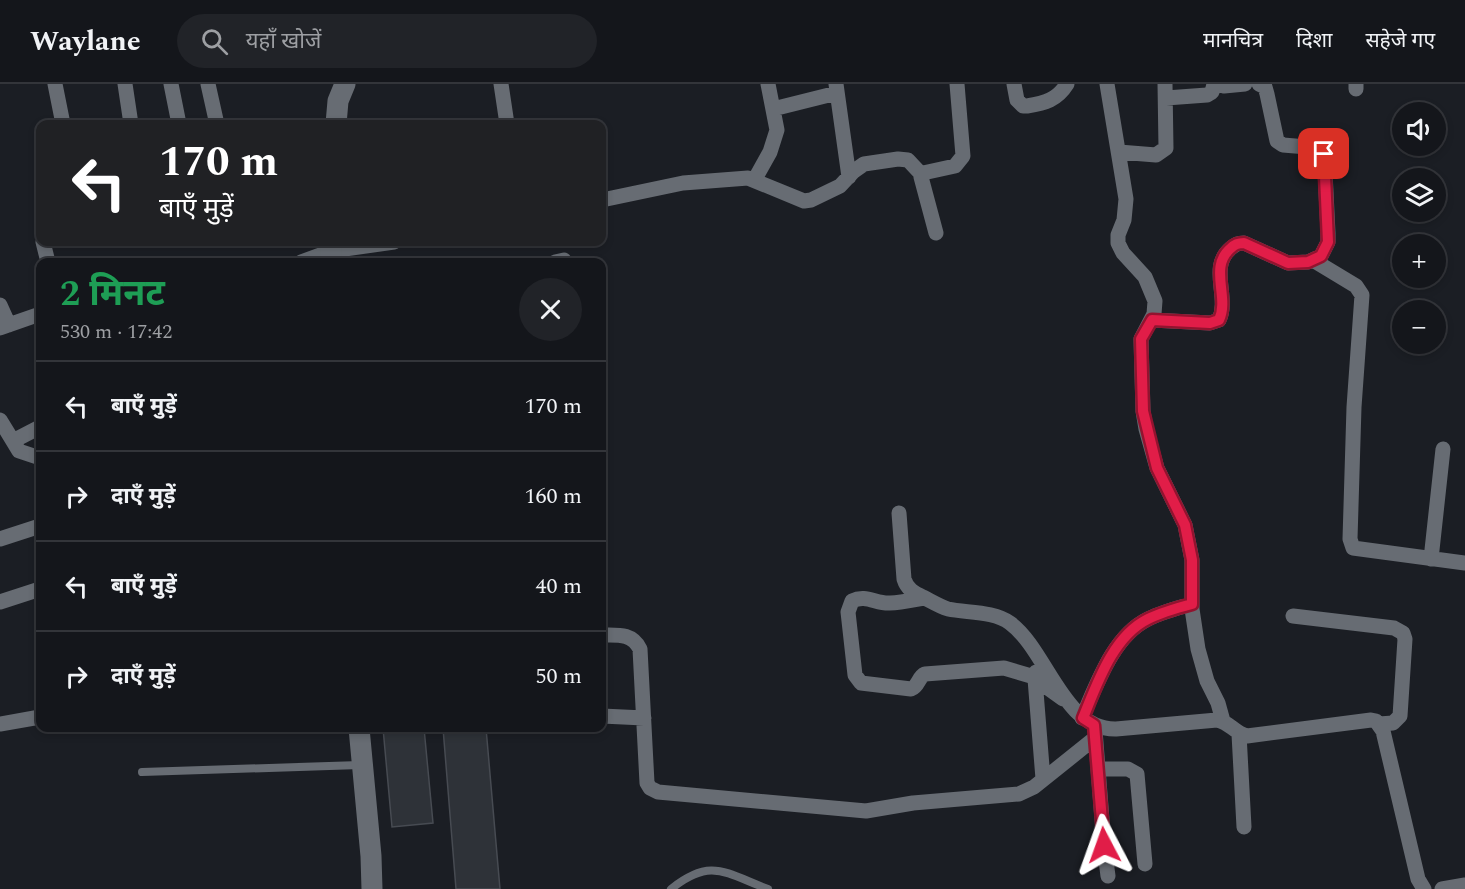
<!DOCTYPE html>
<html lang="hi">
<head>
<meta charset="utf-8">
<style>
  :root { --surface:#14161b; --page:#212328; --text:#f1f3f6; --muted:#9d9fa3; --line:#33353a }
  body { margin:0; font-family:Spectral,"Noto Sans Devanagari",serif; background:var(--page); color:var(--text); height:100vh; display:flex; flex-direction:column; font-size:22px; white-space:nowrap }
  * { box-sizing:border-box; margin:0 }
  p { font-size:20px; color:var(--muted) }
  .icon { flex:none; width:33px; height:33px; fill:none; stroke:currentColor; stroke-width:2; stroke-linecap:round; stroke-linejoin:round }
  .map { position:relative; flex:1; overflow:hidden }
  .drawer { position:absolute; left:36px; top:174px; width:570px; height:474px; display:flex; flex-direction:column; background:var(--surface); border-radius:12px; box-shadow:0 3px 9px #0003,0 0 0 2px var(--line) }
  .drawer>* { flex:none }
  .banner { position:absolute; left:36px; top:36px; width:570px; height:126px; border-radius:12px; box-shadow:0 3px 9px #0003,0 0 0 2px var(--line); background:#202124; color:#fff; overflow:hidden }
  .controls { position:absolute; left:1392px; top:18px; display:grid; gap:12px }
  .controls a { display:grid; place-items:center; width:54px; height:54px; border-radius:50%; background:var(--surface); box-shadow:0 3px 9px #0003,0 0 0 2px var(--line); font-size:30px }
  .pin { position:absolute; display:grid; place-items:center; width:51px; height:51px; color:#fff; margin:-26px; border-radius:12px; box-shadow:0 3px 9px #0006 }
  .me { position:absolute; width:66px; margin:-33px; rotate:356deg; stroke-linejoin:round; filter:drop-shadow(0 0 4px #0008) }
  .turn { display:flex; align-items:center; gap:21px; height:126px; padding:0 24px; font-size:27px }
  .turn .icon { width:78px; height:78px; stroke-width:2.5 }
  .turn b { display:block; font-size:42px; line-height:51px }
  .round { display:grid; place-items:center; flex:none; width:63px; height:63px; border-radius:32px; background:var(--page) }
  .head { display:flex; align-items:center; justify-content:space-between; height:102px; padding:0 24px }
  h1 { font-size:36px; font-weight:700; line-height:45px; color:#1e9e55 }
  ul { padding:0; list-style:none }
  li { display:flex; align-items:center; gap:18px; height:90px; padding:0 24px; border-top:2px solid var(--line) }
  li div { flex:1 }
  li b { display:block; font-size:22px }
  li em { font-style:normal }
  header { display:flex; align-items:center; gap:36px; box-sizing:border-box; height:84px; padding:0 30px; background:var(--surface); border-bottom:2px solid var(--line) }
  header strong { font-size:28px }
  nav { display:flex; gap:33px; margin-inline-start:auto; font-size:21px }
  .search { width:420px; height:54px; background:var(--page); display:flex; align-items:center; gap:15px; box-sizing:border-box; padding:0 21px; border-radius:33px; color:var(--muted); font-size:22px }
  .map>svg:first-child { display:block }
  .building { fill:#2e3238; stroke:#474b52; stroke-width:1.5 }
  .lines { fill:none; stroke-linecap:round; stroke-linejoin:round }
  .lane { stroke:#676c73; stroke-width:8 }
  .street { stroke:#676c73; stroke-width:15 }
  .secondary { stroke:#676c73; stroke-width:21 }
  .route-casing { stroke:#92132f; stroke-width:15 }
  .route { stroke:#e11d48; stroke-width:10 }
</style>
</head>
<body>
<header>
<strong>Waylane</strong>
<div class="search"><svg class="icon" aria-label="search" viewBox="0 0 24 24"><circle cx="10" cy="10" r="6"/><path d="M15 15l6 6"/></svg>यहाँ खोजें</div>
<nav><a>मानचित्र</a><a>दिशा</a><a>सहेजे गए</a></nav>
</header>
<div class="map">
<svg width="1465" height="805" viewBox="0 0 1465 805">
  <rect width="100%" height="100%" fill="#1b1e24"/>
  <path class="building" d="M383 644H424L433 739 392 743Z
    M443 644H486L500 805H456Z"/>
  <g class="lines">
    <path class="lane" d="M142 688 360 681
      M671 805C711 773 725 789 768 805"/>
    <path class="street" d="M55 0 63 40
      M125 0 131 40
      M171 0 179 40
      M208 0 216 36
      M501 0 507 40
      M836 0 849 93
      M1014 0 1017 16 1023 22H1027C1045 19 1057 16 1067 0
      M1107 0 1126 115 1124 136 1118 151V159L1123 169 1145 193 1155 217 1154 230 1141 255 1143 327 1146 345 1157 384 1185 441 1192 476V525L1198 565 1207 597 1218 619 1223 637
      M1217 0 1224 2 1245 0
      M1356 5V0
      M1166 14 1207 11 1212 8 1214 0
      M773 25 837 9
      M1119 68 1156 71 1166 64 1165 0
      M755 95 770 68 777 46 768 0
      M602 116 683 99 748 94 804 117 811 116 840 102 854 87 864 80 898 75 908 76 922 91
      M936 149 921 93 923 89 955 82 963 72 957 0
      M43 158 48 178
      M1313 176 1356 202 1362 211 1354 323 1350 455 1353 464 1465 479
      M301 178 331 167 394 158
      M555 178 564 176
      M0 221 9 241
      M1152 236 1210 239 1219 236C1230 213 1208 183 1231 164 1236 160 1238 159 1244 159L1288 179 1308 178 1321 172 1328 158V149L1324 67 1319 64 1283 61 1277 57 1267 10 1265 3 1259 0
      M0 244 40 230
      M0 336 19 367 40 374
      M13 357 40 343
      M899 429 904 495C907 505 914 509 923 513 931 517 939 522 948 525 967 529 994 527 1010 539 1047 566 1063 646 1116 645L1217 636C1230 638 1234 649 1247 652L1371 636 1376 637 1383 647 1418 795 1424 805
      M0 455 40 442
      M1431 475 1443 365
      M924 514C913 516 901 519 890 519 876 520 866 510 852 517L848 528 855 591 861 599 911 605C919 602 918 593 925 590L1004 584 1031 592 1063 615
      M0 518 40 505
      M1293 532 1394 544 1403 549 1405 555 1400 632 1393 639 1379 640
      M602 551C618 551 632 549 640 565L647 699 650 704 658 708 866 727 913 719 1019 710 1034 703 1095 654
      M1036 588 1035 595 1043 695
      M602 632 644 634
      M1082 634C1097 600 1113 552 1148 535 1162 528 1177 524 1192 520
      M0 640 40 633
      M1095 646 1104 761 1108 792
      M1239 650 1244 743
      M1098 685H1128L1137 690 1145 780
      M1442 805 1465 801"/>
    <path class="secondary" d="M336 40 338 17 345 0
      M331 178V158
      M359 644 371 772 372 805"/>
  </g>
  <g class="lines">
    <defs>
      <path id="route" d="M1104 761 1094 641 1083 634C1097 600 1113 552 1148 535 1162 528 1177 524 1192 520V476L1185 441 1157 384 1143 327 1141 255 1152 236 1210 239 1219 236C1230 213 1208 183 1231 164 1235 160 1238 159 1244 159L1288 179 1308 178 1321 172 1328 158 1324 70"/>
    </defs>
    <use href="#route" class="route-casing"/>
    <use href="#route" class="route"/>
  </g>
</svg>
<div class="controls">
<a><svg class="icon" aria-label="sound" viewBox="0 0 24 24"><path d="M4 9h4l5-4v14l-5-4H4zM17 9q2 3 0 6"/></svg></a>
<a><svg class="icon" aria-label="layers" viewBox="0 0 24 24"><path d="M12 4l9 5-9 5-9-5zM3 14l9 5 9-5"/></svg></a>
<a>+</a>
<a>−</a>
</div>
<div class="pin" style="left:1324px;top:70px;background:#d93025"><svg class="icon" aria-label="arrive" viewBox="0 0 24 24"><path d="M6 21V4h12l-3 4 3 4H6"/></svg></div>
<svg class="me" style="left:1104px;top:761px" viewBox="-20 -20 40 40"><path d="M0-17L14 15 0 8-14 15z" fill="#e11d48" stroke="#fff" stroke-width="4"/></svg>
<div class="banner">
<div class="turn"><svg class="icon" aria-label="left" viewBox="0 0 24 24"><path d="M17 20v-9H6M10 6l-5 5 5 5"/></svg><div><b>170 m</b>बाएँ मुड़ें</div></div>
</div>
<section class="drawer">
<div class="head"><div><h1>2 मिनट</h1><p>530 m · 17:42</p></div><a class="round"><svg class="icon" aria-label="close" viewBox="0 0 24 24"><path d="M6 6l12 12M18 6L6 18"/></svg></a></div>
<ul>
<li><svg class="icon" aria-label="left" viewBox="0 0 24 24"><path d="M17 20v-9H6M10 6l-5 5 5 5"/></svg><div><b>बाएँ मुड़ें</b></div><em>170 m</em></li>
<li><svg class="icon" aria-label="right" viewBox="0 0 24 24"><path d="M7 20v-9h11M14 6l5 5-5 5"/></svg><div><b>दाएँ मुड़ें</b></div><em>160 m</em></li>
<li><svg class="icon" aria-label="left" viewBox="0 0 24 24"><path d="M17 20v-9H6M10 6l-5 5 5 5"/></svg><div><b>बाएँ मुड़ें</b></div><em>40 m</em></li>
<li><svg class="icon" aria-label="right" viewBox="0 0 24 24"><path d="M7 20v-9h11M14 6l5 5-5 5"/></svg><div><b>दाएँ मुड़ें</b></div><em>50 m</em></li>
</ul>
</section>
</div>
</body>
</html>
